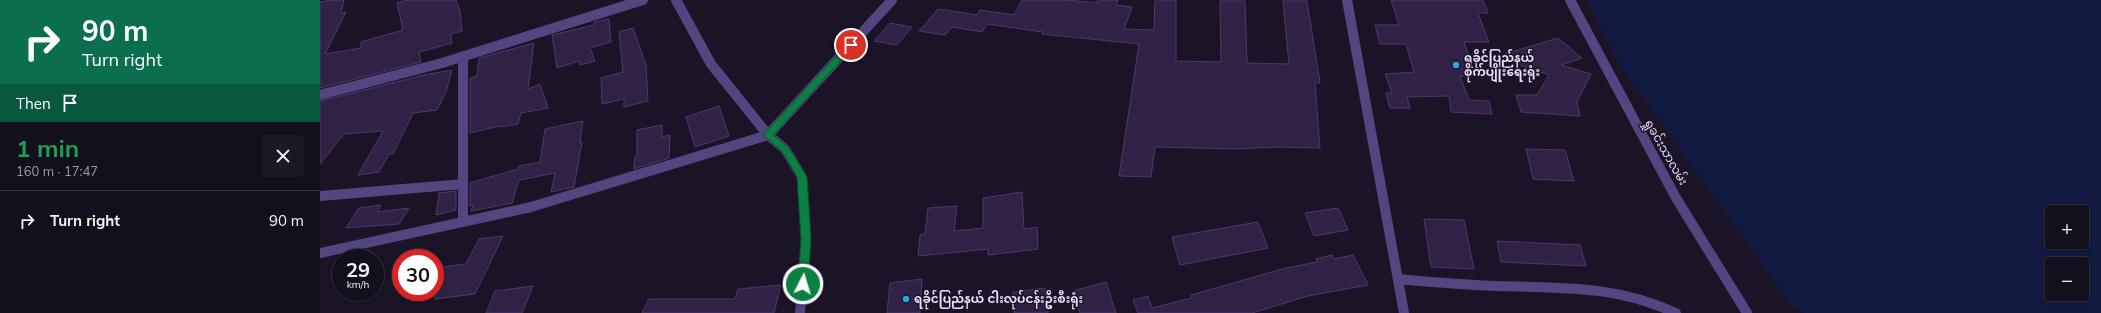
<!DOCTYPE html>
<html lang="en">
<head>
<meta charset="utf-8">
<style>
  :root { --surface:#140f1d; --page:#1d1826; --text:#f1f3f6; --muted:#9d9ca4; --line:#332f3b }
  body { margin:0; font-family:Mulish,"Noto Sans Myanmar",sans-serif; background:var(--page); color:var(--text); height:100vh; display:flex; flex-direction:column; font-size:15px; white-space:nowrap }
  * { box-sizing:border-box; margin:0 }
  p { font-size:13px; color:var(--muted) }
  .icon { flex:none; width:22px; height:22px; fill:none; stroke:currentColor; stroke-width:2; stroke-linecap:round; stroke-linejoin:round }
  .map { position:relative; flex:1; overflow:hidden }
  .panel { display:flex; flex-direction:column; background:var(--surface); width:320px }
  .panel>* { flex:none }
  .banner { background:#0b6e4f; color:#fff; overflow:hidden }
  .buttons { position:absolute; left:1725px; top:205px; display:grid; gap:8px }
  .buttons a { display:grid; place-items:center; width:44px; height:44px; border-radius:4px; background:var(--surface); box-shadow:0 2px 6px #0003,0 0 0 1px var(--line); font-size:20px }
  .speed { position:absolute; left:12px; top:249px; display:flex; gap:8px; font-size:20px; font-weight:700; text-align:center }
  .speed>* { display:grid; place-content:center; width:52px; height:52px; border-radius:50%; background:var(--surface); box-shadow:0 2px 6px #0003,0 0 0 1px var(--line); line-height:1 }
  .speed small { font-size:10px; font-weight:400 }
  .speed .limit { border:6px solid #d22; background:#fff; color:#111 }
  .pin { position:absolute; display:grid; place-items:center; width:34px; height:34px; color:#fff; margin:-17px; border:2px solid #fff; border-radius:50%; box-shadow:0 1px 4px #0007 }
  .me { position:absolute; width:44px; margin:-22px; rotate:5deg; stroke-linejoin:round; filter:drop-shadow(0 0 3px #0008) }
  .turn { display:flex; align-items:center; gap:14px; height:84px; padding:0 16px; font-size:18px }
  .turn .icon { width:52px; height:52px; stroke-width:2.5 }
  .turn b { display:block; font-size:28px; line-height:34px }
  .then { display:flex; align-items:center; height:38px; padding:0 16px; background:#0003; gap:8px; font-size:15px }
  .round { display:grid; place-items:center; flex:none; width:42px; height:42px; border-radius:4px; background:var(--page) }
  .headline { display:flex; align-items:center; justify-content:space-between; height:68px; padding:0 16px }
  h1 { font-size:24px; font-weight:700; line-height:30px; color:#1e9e55 }
  ul { padding:0; list-style:none }
  li { display:flex; align-items:center; gap:12px; height:60px; padding:0 16px; border-top:1px solid var(--line) }
  li div { flex:1 }
  li b { display:block; font-size:15px }
  li em { font-style:normal }
  main { display:flex; flex:1; min-height:0 }
  .map>svg:first-child { display:block }
  .water { fill:#121a41; fill-rule:evenodd }
  .building { fill:#312245; stroke:#4d386e }
  .lines { fill:none; stroke-linecap:round; stroke-linejoin:round }
  .minor { stroke:#534580; stroke-width:10 }
  .route { fill:#0b8043; stroke:#07532c }
  .poi-dot { fill:#25a8e0; stroke:#1b1427; stroke-width:1.5 }
  .labels { text-anchor:middle; stroke-width:3; stroke-linejoin:round; paint-order:stroke }
  .poi-label { font-size:12px; font-weight:bold; fill:#e7defa; stroke:#1b1427; text-anchor:start }
  .street-label { font-size:12px; fill:#e7defa; stroke:#1b1427 }
</style>
</head>
<body>
<main>
<section class="panel">
<div class="banner">
<div class="turn"><svg class="icon" aria-label="right" viewBox="0 0 24 24"><path d="M7 20v-9h11M14 6l5 5-5 5"/></svg><div><b>90 m</b>Turn right</div></div>
<div class="then">Then<svg class="icon" aria-label="arrive" viewBox="0 0 24 24"><path d="M6 21V4h12l-3 4 3 4H6"/></svg></div>
</div>
<div class="headline"><div><h1>1 min</h1><p>160 m · 17:47</p></div><a class="round"><svg class="icon" aria-label="close" viewBox="0 0 24 24"><path d="M6 6l12 12M18 6L6 18"/></svg></a></div>
<ul>
<li><svg class="icon" aria-label="right" viewBox="0 0 24 24"><path d="M7 20v-9h11M14 6l5 5-5 5"/></svg><div><b>Turn right</b></div><em>90 m</em></li>
</ul>
</section>
<div class="map">
<svg width="1781" height="313" viewBox="0 0 1781 313">
  <rect width="100%" height="100%" fill="#1b1427"/>
  <path class="water" d="M1266 0H1781V313H1486L1473 307 1301 67ZM1732 212H1762V242H1732ZM1732 264H1762V294H1732Z"/>
  <path class="building" d="M11 0H24L21 13 26 12 5 54 41 48V42L83 30 77 3 88 0H136L140 11 142 31 131 34 132 43 99 52 101 62 0 88V2Z
    M702 0H747L777 3 778 0H798L796 5 812 7 804 29 834 30 835 0H856V61L901 62 900 1H925L927 63 969 64 963 1H987L1000 83H995L1000 148 956 147 916 149 835 147 831 177 799 176 819 44 722 34 723 32 667 24 662 32 632 27 625 35 599 31 618 9 657 15 660 10 694 15Z
    M1071 0H1163L1168 13H1158L1169 42H1144L1156 76H1140L1149 100 1169 101 1172 114 1131 112 1129 96 1087 97 1090 108H1070L1066 93H1072L1065 74 1094 72 1086 44H1060L1055 25H1079Z
    M289 19 291 42 270 48 275 61 260 65 259 61 237 68 232 35 274 25V22Z
    M570 23 592 27 577 45 554 41Z
    M313 28 326 65 328 101 304 107V99L282 104 281 78 303 72 299 32Z
    M1238 38 1262 58 1241 65 1271 74 1257 102 1260 116 1201 112 1196 95H1217L1229 75 1197 64 1200 59 1185 54Z
    M214 43 208 89 220 84 228 108 201 113 198 124 179 127V126L150 133V78L157 76 159 58Z
    M132 70 126 92 117 110 93 113 73 154H69L59 172 38 175 63 131 24 134 0 164V101L104 75Z
    M399 106 409 136 375 147 366 117Z
    M263 121 260 142H262L254 187 231 192 235 173 199 180 192 203 151 211 153 205 150 206V183L198 169 199 166 220 162 225 129Z
    M342 125V137L350 135 349 158 314 169 315 157 317 156V130Z
    M1206 149 1245 150 1254 181 1213 179Z
    M136 191V210L116 215 119 193Z
    M702 192 704 229 717 227 718 249 668 255V249L598 256 600 235 605 234 608 208 637 206 634 231 663 228V198Z
    M61 205 57 212 89 208 79 224 26 228 39 208Z
    M1018 208 1028 230 994 236 985 213Z
    M1104 219 1144 220 1154 269 1111 267Z
    M938 222 948 248 860 265 852 237Z
    M183 236 155 294 115 299V268L146 264 159 239Z
    M1177 241 1260 245 1266 266 1181 262Z
    M1012 255 1014 259 1033 255 1048 285 988 296 932 313H818L813 300 828 296 832 308 872 298 871 295 966 268 997 262 996 259Z
    M602 279 600 313H567L570 283Z
    M786 282 796 313H760L753 291Z
    M461 285 454 313H322L329 299H415L418 289Z
    M213 286 202 313H166L175 291Z
    M725 288 728 313H694L693 292Z"/>
  <g class="lines">
    <path class="minor" d="M1027 0 1084 313
      M1250 0 1356 198 1427 313
      M143 57V222
      M0 95 122 63 323 0
      M0 196 143 184
      M0 253 211 207 448 135 391 64 356 0
      M1078 279C1111 282 1144 285 1178 286 1244 288 1294 285 1356 313
      M480 313 486 239 482 177 465 149 448 135 572 0"/>
  </g>
  <path class="route" d="M528 43 535 45 453 135 468 147 487 177 491 239 488 284 483 288 478 284 481 239 477 177 462 151 443 135Z"/>
  <g class="poi-dot">
    <circle cx="1136" cy="65" r="4"/>
    <circle cx="586" cy="299" r="4"/>
  </g>
  <g class="labels">
    <g class="poi-label">
      <text x="1144" y="62">ရခိုင်ပြည်နယ်<tspan x="1144" dy="14">စိုက်ပျိုးရေးရုံး</tspan></text>
      <text x="594" y="303">ရခိုင်ပြည်နယ် ငါးလုပ်ငန်းဦးစီးရုံး</text>
    </g>
    <g class="street-label">
      <text transform="translate(1346 152) rotate(60)" y="4">ရှုခင်းသာလမ်း</text>
    </g>
  </g>
</svg>
<div class="buttons">
<a>+</a>
<a>−</a>
</div>
<div class="speed"><div>29<small>km/h</small></div><div class="limit">30</div></div>
<div class="pin" style="left:531px;top:45px;background:#d93025"><svg class="icon" aria-label="arrive" viewBox="0 0 24 24"><path d="M6 21V4h12l-3 4 3 4H6"/></svg></div>
<svg class="me" style="left:483px;top:284px" viewBox="-20 -20 40 40"><circle r="17" fill="#0b8043" stroke="#fff" stroke-width="3"/><path d="M0-11L8 9 0 5-8 9z" fill="#fff"/></svg>
</div>
</main>
</body>
</html>
